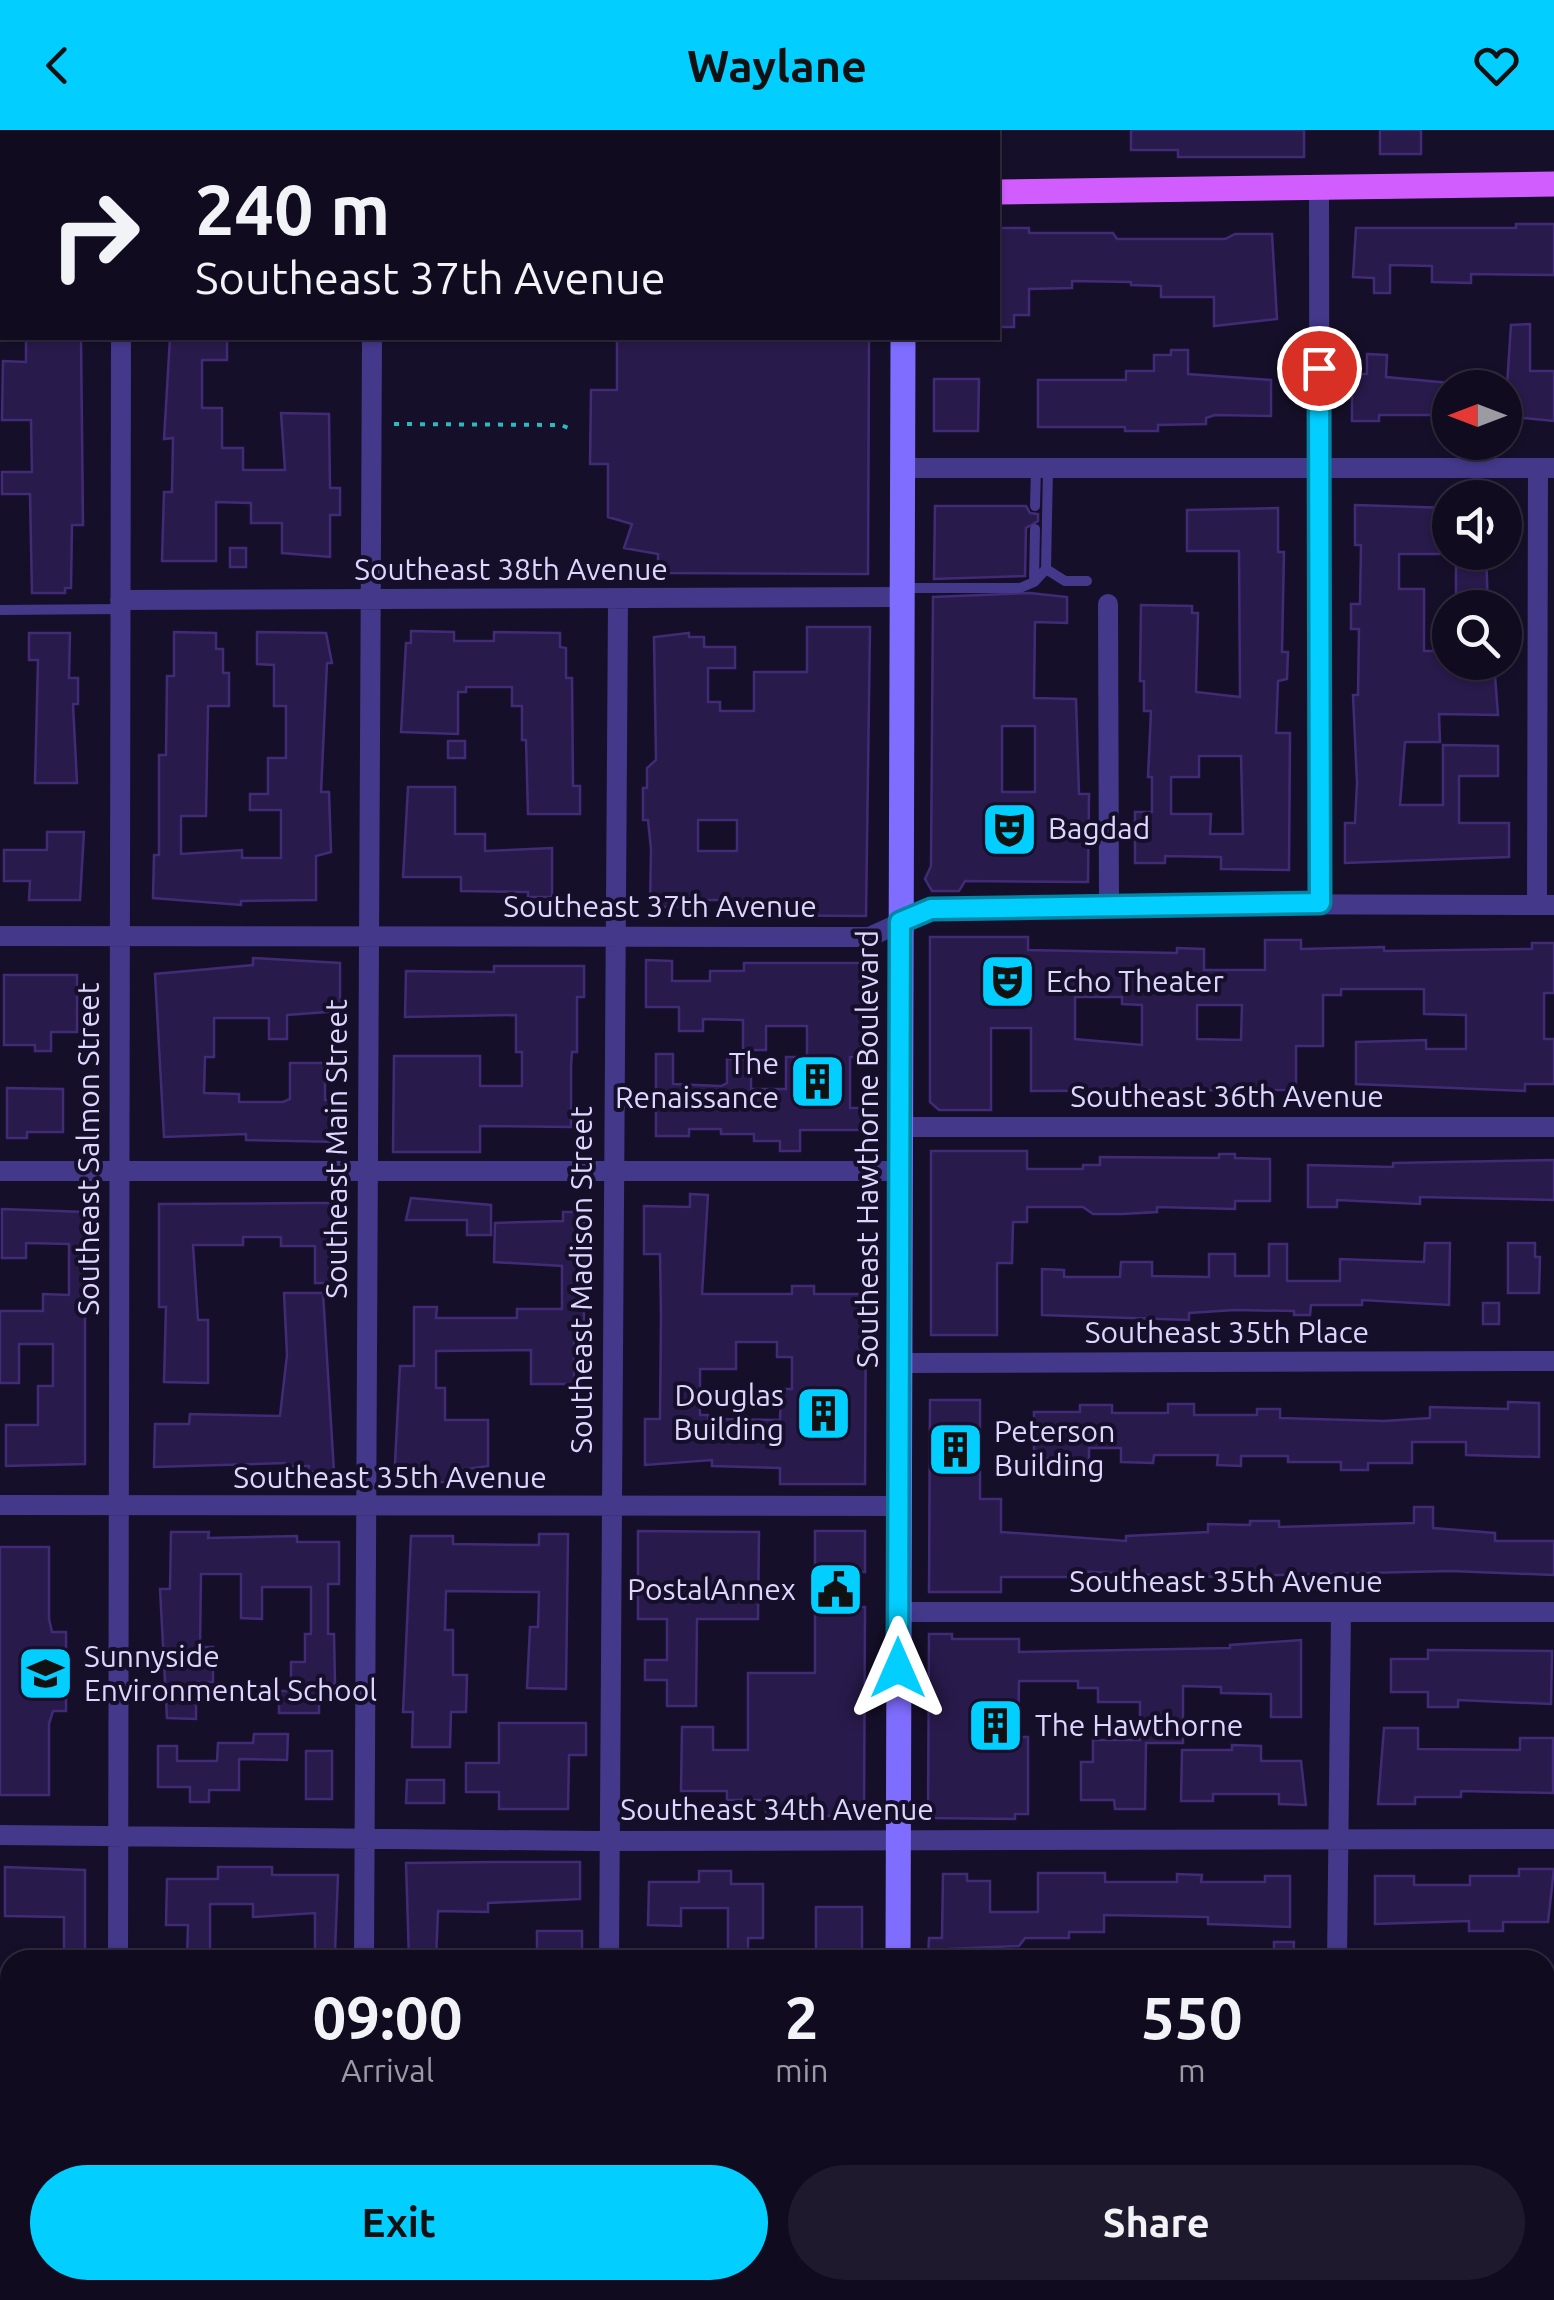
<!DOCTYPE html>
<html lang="en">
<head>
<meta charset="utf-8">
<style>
  :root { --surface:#100b1f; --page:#1e192c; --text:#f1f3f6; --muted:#9c9ba4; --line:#302b3d; --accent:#02ceff }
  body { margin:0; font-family:Ubuntu,sans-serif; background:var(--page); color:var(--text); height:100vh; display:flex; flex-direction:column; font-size:38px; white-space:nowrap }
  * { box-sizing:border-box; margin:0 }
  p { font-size:32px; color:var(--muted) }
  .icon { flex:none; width:55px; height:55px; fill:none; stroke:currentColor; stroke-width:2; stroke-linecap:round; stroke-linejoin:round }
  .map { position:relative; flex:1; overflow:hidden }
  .drawer { position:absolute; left:0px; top:1820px; width:1555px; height:350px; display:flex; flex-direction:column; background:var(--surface); border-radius:30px 30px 0 0; box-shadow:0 2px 8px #0004,0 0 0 2px var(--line) }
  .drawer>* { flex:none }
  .top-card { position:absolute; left:0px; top:0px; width:1000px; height:210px; box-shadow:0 2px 8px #0004,0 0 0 2px var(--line); background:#100b1f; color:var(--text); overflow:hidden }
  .needle { width:65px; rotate:270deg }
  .fabs { position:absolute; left:1432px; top:240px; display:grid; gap:20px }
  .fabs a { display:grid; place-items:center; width:90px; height:90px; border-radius:50%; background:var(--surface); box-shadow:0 2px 8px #0004,0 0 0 2px var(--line); font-size:50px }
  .pin { position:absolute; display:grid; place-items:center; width:85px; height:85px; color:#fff; margin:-42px; border:5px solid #fff; border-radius:50%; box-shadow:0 2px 10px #0007 }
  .me { position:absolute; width:110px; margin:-55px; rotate:0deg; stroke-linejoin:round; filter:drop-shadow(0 0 8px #0008) }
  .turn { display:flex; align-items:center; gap:35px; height:210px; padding:0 30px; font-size:45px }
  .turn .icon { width:130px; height:130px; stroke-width:2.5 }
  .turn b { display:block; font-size:70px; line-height:85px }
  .eta { display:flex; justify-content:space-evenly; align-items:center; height:170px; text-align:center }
  .eta b { font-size:60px; font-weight:700; line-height:70px }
  .cta { display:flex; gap:20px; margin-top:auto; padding:20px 30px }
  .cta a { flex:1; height:115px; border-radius:60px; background:var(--accent); color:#111; font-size:40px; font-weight:700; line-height:115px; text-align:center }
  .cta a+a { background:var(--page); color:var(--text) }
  header { display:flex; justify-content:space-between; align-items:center; height:130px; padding:0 30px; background:var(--accent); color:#111; font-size:45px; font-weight:700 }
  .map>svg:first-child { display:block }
  .building { fill:#281a4a; stroke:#412b77; stroke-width:2.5; fill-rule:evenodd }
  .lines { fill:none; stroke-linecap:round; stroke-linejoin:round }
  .path { stroke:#2ababf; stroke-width:4; stroke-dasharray:5 8; stroke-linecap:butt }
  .lane { stroke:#43388a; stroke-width:10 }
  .street { stroke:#43388a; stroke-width:20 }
  .secondary { stroke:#7f6dff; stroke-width:25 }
  .primary { stroke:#d25dff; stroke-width:25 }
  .route-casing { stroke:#0186a6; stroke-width:25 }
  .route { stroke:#02ceff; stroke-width:18 }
  .labels { text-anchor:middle; stroke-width:8; stroke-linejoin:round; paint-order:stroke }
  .street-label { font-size:30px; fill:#dfd6ff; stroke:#160f29 }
  .poi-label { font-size:30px; fill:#dfd6ff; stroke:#160f29; text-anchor:start }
</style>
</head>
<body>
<header><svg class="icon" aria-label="back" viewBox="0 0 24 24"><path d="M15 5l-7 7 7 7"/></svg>Waylane<svg class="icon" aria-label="heart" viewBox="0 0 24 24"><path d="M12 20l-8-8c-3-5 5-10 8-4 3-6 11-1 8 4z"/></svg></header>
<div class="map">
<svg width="1554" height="2170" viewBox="0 0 1554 2170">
  <rect width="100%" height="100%" fill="#160f29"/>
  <path class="building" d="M1131 0H1304V27H1178V20H1131Z
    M1380 0H1421V24H1380Z
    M1516 94H1554V145L1471 144V153L1432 152V136L1390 135V163H1374V148L1353 147 1356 98H1516Z
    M998 98H1029V103H1113L1117 109H1225L1235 104H1272L1277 189 1214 196V167H1161V156L1131 155V152L1072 151V158L1029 159V185H1014V197H998Z
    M1530 194V241H1554V291L1505 286 1511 195Z
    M26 208H81L83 395H72L71 458H65V463H32L30 364H2V342H32L31 290H2L3 231 26 232Z
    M170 208H227V230H202V278H222V318H243V340H285L281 283 329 284 330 358H340V385H330V427L282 423V393H251V373L216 372V431H162L164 362H172L173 308 164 309Z
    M617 208H869L868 444 658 443V424L624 418 632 394 608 387V334H590L591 260H617Z
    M1171 220H1188V244L1271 250V286L1215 285 1206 288V294L1158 295V301H1125V297H1038V250H1126V241H1154V225H1171Z
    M1367 224 1387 225 1386 247 1450 253V285H1379V291H1352V244H1367Z
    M934 249H979L978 301H934Z
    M1355 375 1450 378V424H1399V459H1424V521H1450V532H1494L1498 585 1439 584 1440 612H1405L1400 675H1443V615L1498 616V646H1459V693H1509V727L1345 733V693H1355L1357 653 1353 565H1358L1359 499H1351V474H1360L1361 415H1355Z
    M935 376H1026L1030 383 1038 384V391L1026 398 1025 446 934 449Z
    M1278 378V422H1284L1282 522H1288L1287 549 1278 551 1276 603H1290L1289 740 1221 739V727L1165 726V733H1135V682H1152V647H1148L1151 581H1144V551H1140L1141 475 1192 476V483H1198L1196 562 1240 567 1239 421H1187V380ZM1199 626H1241L1243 704H1210L1211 684H1171V647H1199Z
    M230 418H246V437H230Z
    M1456 422H1486L1488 478H1456Z
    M1030 463 1067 467V493L1035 492 1034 568 1076 569 1079 664H1089L1088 752 965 751 959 761H932L925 749 931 736 933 467ZM1002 596H1035V662H1002Z
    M807 497H870L866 786 737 785V770H690V777H650L651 719 648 690H643V658H647V638L656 630 654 507 689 503V507H704V517H735V538H708V572H720V581H754V542H807ZM698 690H737V721H698Z
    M411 501 454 502V511H494V502L560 503V517L566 518V548H572L573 656H580V684H528L526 610H522V576H512V557H466V562H458V604L401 602 406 513H411Z
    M174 502 216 503V519H223V543H229V576H208L206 686H181V724L242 720V728H281V680H250V664H268V628H286V576H274V535L257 534V502L326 503 332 533H327L321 662H329L331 722 316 726V770L241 771V775L153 768 154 725H159V625H166L167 546H174Z
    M29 503H70L69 548H78V574H73L77 653H35L38 530H29Z
    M448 611H465V628H448Z
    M408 657H455V704H485V721L552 718V767H528V762L461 761V747H403Z
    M47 702H84L80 770H29L30 751H4V720H47Z
    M930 807H1028V820L1177 823V818L1204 819V840H1265V810H1301V819L1384 817V821L1532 819V813H1554V863H1544V909H1554V954H1525V961L1356 954V912L1426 910V919H1466V885L1424 884V859H1341V865H1323V916H1296V960L1031 961V898H991V980H939L930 972ZM1075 867H1122V874L1142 875V915L1075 909ZM1197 875H1242L1241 910 1197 909Z
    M253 828 340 833V881L287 885V909H269V888H214V927H205L204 963 239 964V972H283L290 969V933H325V970H340V1012L246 1010V1004L164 1007 155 844 253 835Z
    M646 830 672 831V851H710V841H744V833H865V927H850V978H864V1000H800V1021H780V1011H754V1004H721V999H689V1006H656V924H673V954L721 956 727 953V929H751V959H786V927H807V896H766V920H743V890L703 889V901H679V877H646Z
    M494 836H584V867H577V922H572L571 936V997L480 996V1022H393L394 926H480V956H522V922H516V885L405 887 406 841 494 842Z
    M4 845H77V902H51V921H35V915H4Z
    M7 958 63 959V1002H27V1008H7Z
    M931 1021H1027V1039H1083V1035H1100V1027L1219 1028V1024H1235V1028L1270 1029V1071H1235V1079L1157 1077V1082L1122 1084H1093L1083 1077H1027V1092H1013L1012 1133H997V1205H931Z
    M1554 1030V1070L1420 1067V1074L1337 1070V1077H1308V1035L1393 1037V1033Z
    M690 1064 708 1065 702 1164H792V1156H814V1164H866L865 1354H780V1338L712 1336V1330L645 1335V1289H660L661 1186 660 1124H644V1076L690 1077ZM736 1212H777V1227H792V1259H781L780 1290 708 1289V1285H700V1239H736Z
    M411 1068 491 1075V1105H467V1090H406Z
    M315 1073H335L334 1153H315V1116H281V1107H243V1115H193L198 1190H208V1253L164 1252 166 1177H159V1074Z
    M2 1079 85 1082V1334L6 1336V1295H38V1256H53V1214H19V1253H0V1181H43V1164L69 1165V1114L26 1113V1128H2Z
    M563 1082H584V1208L574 1212V1254H531V1220L436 1221V1258H445V1290H488V1336L454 1341V1352L394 1353 400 1236H414V1177H437L436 1188H517V1179H562V1136L494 1132 495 1093 563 1091Z
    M1425 1113H1450L1449 1175 1362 1170V1175H1311L1310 1185H1294V1181L1235 1180 1189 1183V1190L1042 1185V1139L1064 1140V1147H1120L1121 1132H1152V1146L1209 1147V1124H1235V1146H1269V1114H1287V1151H1340V1129L1424 1132Z
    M1508 1113H1535V1127H1540L1539 1163H1508Z
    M284 1163H323L334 1342H308L309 1336H285V1333L154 1337 155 1294H189L190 1284 280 1286 287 1225Z
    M1483 1173H1499V1194H1483Z
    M930 1270H980V1369H1001V1402L1126 1411V1406L1208 1402V1394L1250 1395V1391H1279V1397L1414 1393V1377H1433V1398L1495 1403V1411H1554V1445L1451 1441 1193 1447 1073 1441V1447H1001V1462H929Z
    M1508 1272 1539 1273V1327L1466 1325V1312H1412V1333H1368V1340H1341V1332H1288V1326H1241V1336L1217 1335 1218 1325H1154L1153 1333 1121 1332V1318H1089V1333L1034 1327V1282H1080V1275H1112V1283H1168V1274H1194V1285H1257V1279H1280V1288L1384 1291 1430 1288V1277L1508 1279Z
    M638 1401 759 1402 758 1489H697L696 1576H667V1550H645V1530H667V1489H638Z
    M815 1401H865V1442H855V1477H865L864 1686H766V1670H727V1661H681L682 1597H713V1620H748V1543H815Z
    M171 1402H209L208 1408 297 1406V1412H339V1454H328V1504H334L335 1554H319V1583H279V1561H291V1532H305V1504H311V1457H262V1489L241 1488V1444H201L200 1517H213V1552H196V1589L167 1588 160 1459H170Z
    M539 1404H568L566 1559 527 1558 530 1497H538L539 1462 446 1461 445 1500H453V1545H467L466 1582H451L450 1617H412L413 1582H403L411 1406H453V1414L539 1415Z
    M0 1417H49V1489L52 1502H66V1581H53L49 1594V1665H0Z
    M929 1504H952V1509H1019V1522L1230 1518V1515L1301 1510V1587H1271V1564L1221 1563V1557L1183 1556V1613H1146L1145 1679H1115L1114 1670H1081V1632H1093V1610H1140V1572H1098V1558H1078V1551H1019L1018 1607H1028V1684H1015V1689L928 1688Z
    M1428 1520 1552 1521 1551 1574 1458 1570V1577H1428V1562H1391V1529H1428Z
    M499 1593H586V1625H569L568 1679H499V1662H466V1633H499Z
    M1384 1598H1418V1619L1520 1620V1608H1553V1663L1461 1661V1667H1415V1674H1378Z
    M254 1604H288L287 1630 239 1629V1660H209V1672H190V1657H158V1616H177V1631H217L218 1613H253Z
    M1232 1615 1261 1616V1631H1301L1306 1675 1279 1674V1664H1213V1671H1181L1182 1620H1232Z
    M306 1621H332V1669H306Z
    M407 1650H444V1673H406Z
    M496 1732H580V1769L488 1773V1782L438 1781 436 1830H409L406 1733Z
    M5 1737 85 1740V1822H64V1787L5 1786Z
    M218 1737H272V1745H338L335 1822H315V1783L253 1787V1774H210V1830H187L188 1795H166L167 1749H218Z
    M1519 1739H1554L1548 1792H1503V1801H1469V1791L1375 1794V1746H1414V1755H1470V1746H1519Z
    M699 1741H731V1754H763V1808H748V1828H728V1778H681V1796L648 1795 649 1752H699Z
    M1038 1743H1105V1752H1177V1744L1202 1745 1201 1752H1265V1746H1290V1797L1208 1794V1787L1104 1785V1802H1069V1808H1025L1019 1816 949 1819V1828H928L929 1808H942L943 1744H967V1751H990V1782H1038Z
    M816 1777H862V1828H816Z
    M537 1801H582V1830L537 1824Z
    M1274 1812H1294L1293 1830H1274Z"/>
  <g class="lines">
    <path class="path" d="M394 294 561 295 573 300"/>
    <path class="lane" d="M1048 338 1046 439 1065 451H1087
      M1035 376 1036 338
      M1034 451 1035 399
      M903 458H1020L1034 452 1046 439
      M0 480 120 479"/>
    <path class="street" d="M371 0V2
      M617 0V2
      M122 2V0
      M1319 60 1320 773
      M903 338H1554
      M120 470 902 467
      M1108 474 1109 774
      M1537 775 1538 338
      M0 806 869 807 931 779 1109 774 1554 775
      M900 997H1554
      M0 1041H900
      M900 1233 1554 1231
      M0 1375 899 1376
      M899 1482H1554
      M0 1705 596 1711 1554 1709
      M118 1830 121 208
      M364 1830 372 208
      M609 1830 618 470
      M1337 1830 1341 1482
      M1545 1952H1554
      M0 2041H10
      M391 2160V2170
      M638 2160V2170
      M116 2170V2160
      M1336 2170V2160"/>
    <path class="secondary" d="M903 0V2
      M898 1830 903 208
      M897 2170V2160"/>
    <path class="primary" d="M998 62 1554 54
      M0 86H2"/>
  </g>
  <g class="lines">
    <defs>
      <path id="route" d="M898 1538 900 792 931 779 1320 773 1319 238"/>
    </defs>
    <use href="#route" class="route-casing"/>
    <use href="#route" class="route"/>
  </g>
  <defs>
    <symbol id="theatre-square" viewBox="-11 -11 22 22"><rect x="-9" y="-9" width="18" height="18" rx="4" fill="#02ceff" stroke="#160f29"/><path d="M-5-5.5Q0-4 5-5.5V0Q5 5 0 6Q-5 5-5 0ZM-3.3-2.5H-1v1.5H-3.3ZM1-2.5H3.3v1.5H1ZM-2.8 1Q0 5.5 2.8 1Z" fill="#111"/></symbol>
    <symbol id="building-square" viewBox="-11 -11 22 22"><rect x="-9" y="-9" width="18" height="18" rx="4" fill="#02ceff" stroke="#160f29"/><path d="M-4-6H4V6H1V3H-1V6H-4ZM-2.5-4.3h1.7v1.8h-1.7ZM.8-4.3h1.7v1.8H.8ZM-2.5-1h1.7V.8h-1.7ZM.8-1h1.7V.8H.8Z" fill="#111"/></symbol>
    <symbol id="civic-square" viewBox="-11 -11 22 22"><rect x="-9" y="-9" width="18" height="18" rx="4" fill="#02ceff" stroke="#160f29"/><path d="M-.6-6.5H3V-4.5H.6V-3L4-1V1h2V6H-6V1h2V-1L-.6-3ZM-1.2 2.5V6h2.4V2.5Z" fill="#111"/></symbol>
    <symbol id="school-square" viewBox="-11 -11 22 22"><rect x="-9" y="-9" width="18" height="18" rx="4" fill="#02ceff" stroke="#160f29"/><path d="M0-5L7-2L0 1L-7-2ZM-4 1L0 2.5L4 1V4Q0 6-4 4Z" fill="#111"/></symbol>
  </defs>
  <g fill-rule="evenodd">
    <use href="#theatre-square" x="978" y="668" width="63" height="63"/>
    <use href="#theatre-square" x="976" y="820" width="63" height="63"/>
    <use href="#building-square" x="786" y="920" width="63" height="63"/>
    <use href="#building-square" x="792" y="1252" width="63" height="63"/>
    <use href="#building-square" x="924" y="1288" width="63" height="63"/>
    <use href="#civic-square" x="804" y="1428" width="63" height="63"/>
    <use href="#school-square" x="14" y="1512" width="63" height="63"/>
    <use href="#building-square" x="964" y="1564" width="63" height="63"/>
  </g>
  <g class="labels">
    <g class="street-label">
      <text x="511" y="450">Southeast 38th Avenue</text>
      <text x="660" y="787">Southeast 37th Avenue</text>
      <text x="1227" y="977">Southeast 36th Avenue</text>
      <text transform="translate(89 1019) rotate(-90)" y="10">Southeast Salmon Street</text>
      <text transform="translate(337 1019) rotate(-90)" y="10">Southeast Main Street</text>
      <text transform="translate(868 1019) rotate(-90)" y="10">Southeast Hawthorne Boulevard</text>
      <text transform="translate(582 1150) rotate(-90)" y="10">Southeast Madison Street</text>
      <text x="1227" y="1213">Southeast 35th Place</text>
      <text x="390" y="1358">Southeast 35th Avenue</text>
      <text x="1226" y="1462">Southeast 35th Avenue</text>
      <text x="777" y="1690">Southeast 34th Avenue</text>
    </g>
    <g class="poi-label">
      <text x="1048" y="709">Bagdad</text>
      <text x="1046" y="862">Echo Theater</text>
      <text x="779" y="944" text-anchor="end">The<tspan x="779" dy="34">Renaissance</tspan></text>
      <text x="784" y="1276" text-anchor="end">Douglas<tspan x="784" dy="34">Building</tspan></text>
      <text x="994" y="1312">Peterson<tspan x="994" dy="34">Building</tspan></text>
      <text x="796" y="1470" text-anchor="end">PostalAnnex</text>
      <text x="84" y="1537">Sunnyside<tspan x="84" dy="34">Environmental School</tspan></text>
      <text x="1035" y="1606">The Hawthorne</text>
    </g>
  </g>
</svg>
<div class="fabs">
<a><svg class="needle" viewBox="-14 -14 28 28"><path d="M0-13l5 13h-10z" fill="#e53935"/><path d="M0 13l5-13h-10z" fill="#9c9ba4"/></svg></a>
<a><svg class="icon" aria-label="sound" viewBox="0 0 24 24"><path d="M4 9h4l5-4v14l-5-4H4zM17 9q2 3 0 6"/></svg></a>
<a><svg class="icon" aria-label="search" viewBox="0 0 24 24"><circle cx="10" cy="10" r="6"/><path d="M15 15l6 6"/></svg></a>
</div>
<div class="pin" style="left:1319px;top:238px;background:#d93025"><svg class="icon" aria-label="arrive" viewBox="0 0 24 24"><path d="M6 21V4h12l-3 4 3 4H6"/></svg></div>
<svg class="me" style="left:898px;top:1538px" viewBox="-20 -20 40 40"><path d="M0-17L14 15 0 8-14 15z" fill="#02ceff" stroke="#fff" stroke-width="4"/></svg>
<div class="top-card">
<div class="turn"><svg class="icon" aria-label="right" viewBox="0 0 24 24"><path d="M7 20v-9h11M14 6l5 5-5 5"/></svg><div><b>240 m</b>Southeast 37th Avenue</div></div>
</div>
<section class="drawer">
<div class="eta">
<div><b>09:00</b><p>Arrival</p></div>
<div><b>2</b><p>min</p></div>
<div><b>550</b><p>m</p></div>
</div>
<div class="cta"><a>Exit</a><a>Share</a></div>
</section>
</div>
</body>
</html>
